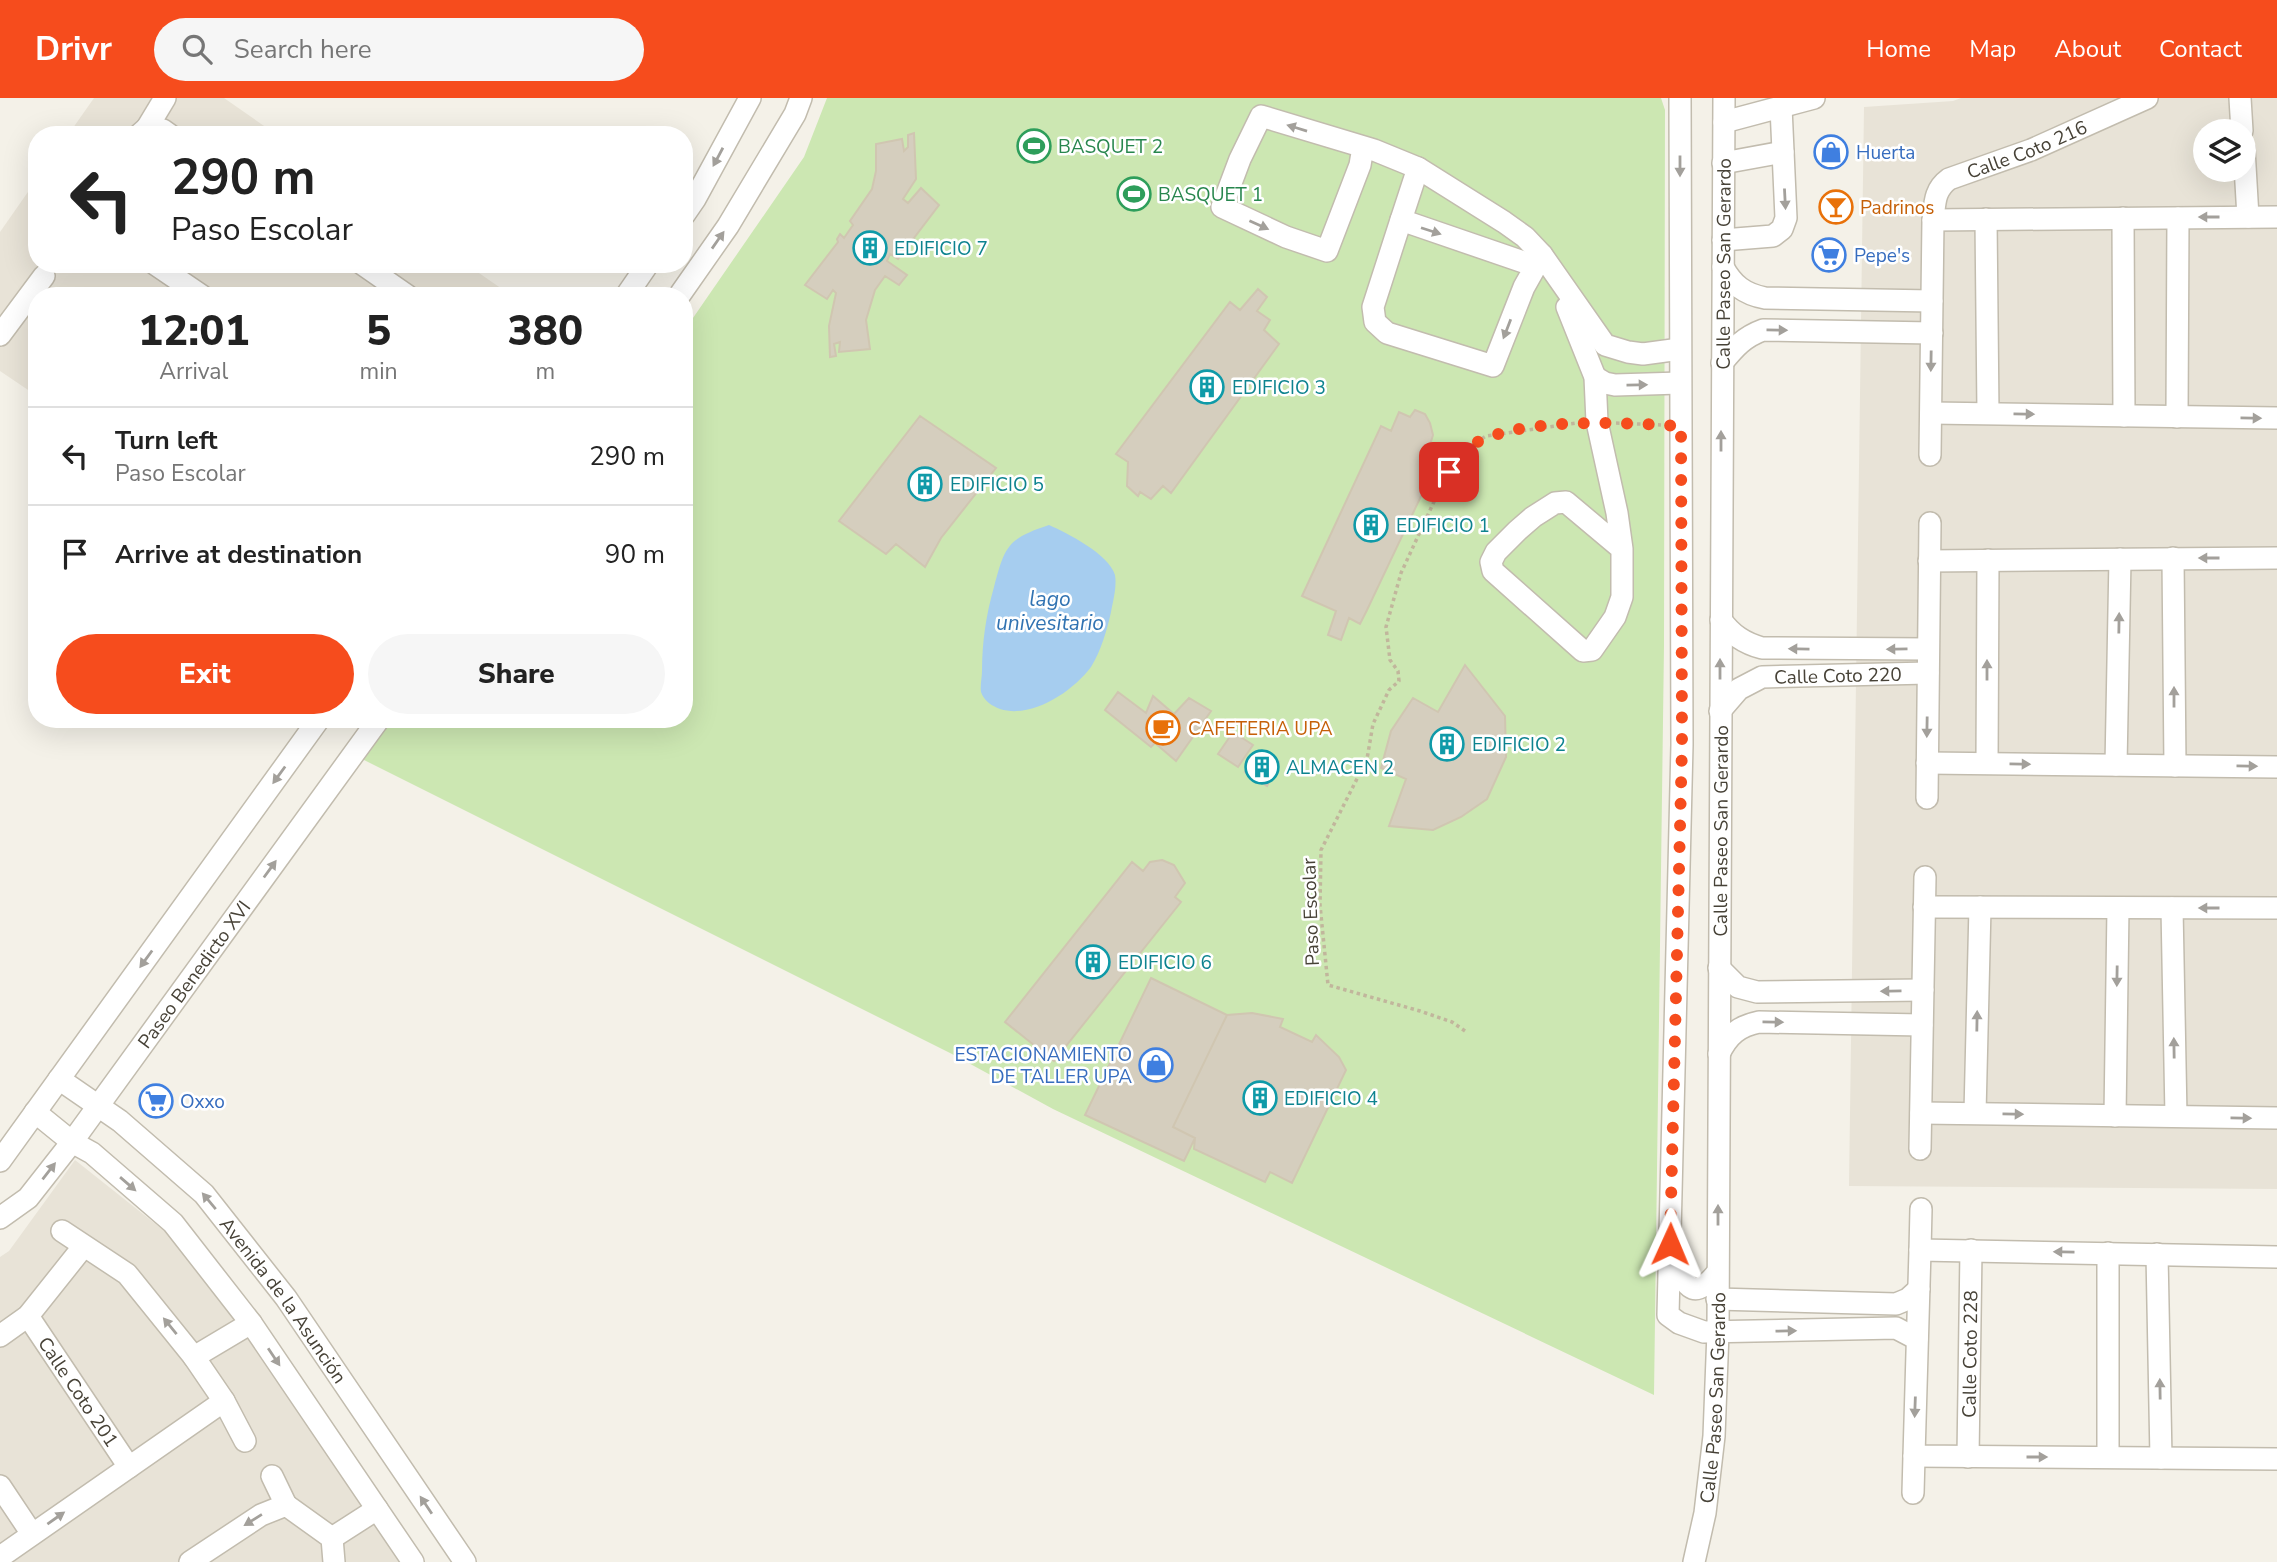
<!DOCTYPE html>
<html lang="en">
<head>
<meta charset="utf-8">
<style>
  :root { --surface:#fff; --page:#f6f6f6; --text:#222; --muted:#767676; --line:#e0e0e0; --accent:#f64c1d }
  body { margin:0; font-family:"Nunito Sans",sans-serif; background:var(--page); color:var(--text); height:100vh; display:flex; flex-direction:column; font-size:26px; white-space:nowrap }
  * { box-sizing:border-box; margin:0 }
  p { font-size:23px; color:var(--muted) }
  .icon { flex:none; width:38px; height:38px; fill:none; stroke:currentColor; stroke-width:2; stroke-linecap:round; stroke-linejoin:round }
  .map { position:relative; flex:1; overflow:hidden }
  .sheet { position:absolute; left:28px; top:189px; width:665px; height:441px; display:flex; flex-direction:column; background:var(--surface); border-radius:28px; box-shadow:0 7px 28px #0002 }
  .sheet>* { flex:none }
  .top-card { position:absolute; left:28px; top:28px; width:665px; height:147px; border-radius:28px; box-shadow:0 7px 28px #0002; background:#fff; color:var(--text); overflow:hidden }
  .fabs { position:absolute; left:2193px; top:21px; display:grid; gap:14px }
  .fabs a { display:grid; place-items:center; width:63px; height:63px; border-radius:50%; background:var(--surface); box-shadow:0 7px 28px #0002; font-size:35px }
  .pin { position:absolute; display:grid; place-items:center; width:60px; height:60px; color:#fff; margin:-30px; border-radius:14px; box-shadow:0 4px 10px #0006 }
  .me { position:absolute; width:77px; margin:-38px; rotate:1deg; stroke-linejoin:round; filter:drop-shadow(0 0 5px #0008) }
  .turn { display:flex; align-items:center; gap:24px; height:147px; padding:0 28px; font-size:32px }
  .turn .icon { width:91px; height:91px; stroke-width:2.5 }
  .turn b { display:block; font-size:49px; line-height:60px }
  .eta { display:flex; justify-content:space-evenly; align-items:center; height:119px; text-align:center }
  .eta b { font-size:42px; font-weight:800; line-height:49px }
  .action { display:flex; gap:14px; margin-top:auto; padding:14px 28px }
  .action a { flex:1; height:80px; border-radius:42px; background:var(--accent); color:#fff; font-size:28px; font-weight:800; line-height:80px; text-align:center }
  .action a+a { background:var(--page); color:var(--text) }
  ul { padding:0; list-style:none }
  li { display:flex; align-items:center; gap:21px; height:98px; padding:0 28px; border-top:2px solid var(--line) }
  li div { flex:1 }
  li b { display:block; font-size:26px }
  li em { font-style:normal }
  header { display:flex; align-items:center; gap:42px; box-sizing:border-box; height:98px; padding:0 35px; background:var(--accent); color:#fff }
  header strong { font-size:33px }
  nav { display:flex; gap:38px; margin-inline-start:auto; font-size:24px }
  .search { width:490px; height:63px; background:var(--page); display:flex; align-items:center; gap:18px; box-sizing:border-box; padding:0 24px; border-radius:38px; color:var(--muted); font-size:26px }
  .map>svg:first-child { display:block }
  .residential { fill:#e8e3d7; fill-rule:evenodd }
  .green { fill:#cce7b2 }
  .water { fill:#a6cdef }
  .building { fill:#d5cebe; stroke:#d0c6b1; stroke-width:2 }
  .lines { fill:none; stroke-linecap:round; stroke-linejoin:round }
  .minor-casing { stroke:#c2bcae; stroke-width:24 }
  .path { stroke:#c1b69c; stroke-width:3.5; stroke-dasharray:3.5 3.5; stroke-linecap:butt }
  .minor { stroke:#fff; stroke-width:21 }
  .oneway { fill:#a3a09b }
  .route { stroke:#f64c1d; stroke-width:12; stroke-dasharray:0 21.6 }
  .labels { text-anchor:middle; stroke-width:5; stroke-linejoin:round; paint-order:stroke }
  .leisure-label { font-size:19px; fill:#27864d; stroke:#fff; text-anchor:start }
  .street-label { font-size:19px; fill:#474237; stroke:#fff }
  .shop-label { font-size:19px; fill:#366cbe; stroke:#fff; text-anchor:start }
  .food-label { font-size:19px; fill:#c56008; stroke:#fff; text-anchor:start }
  .culture-label { font-size:19px; fill:#0d838f; stroke:#fff; text-anchor:start }
  .water-label { font-size:21px; font-style:italic; fill:#3173b2; stroke:#fff }
</style>
</head>
<body>
<header>
<strong>Drivr</strong>
<div class="search"><svg class="icon" aria-label="search" viewBox="0 0 24 24"><circle cx="10" cy="10" r="6"/><path d="M15 15l6 6"/></svg>Search here</div>
<nav><a>Home</a><a>Map</a><a>About</a><a>Contact</a></nav>
</header>
<div class="map">
<svg width="2277" height="1464" viewBox="0 0 2277 1464">
  <rect width="100%" height="100%" fill="#f4f1e8"/>
  <path class="residential" d="M94 0H224L277 37H68Z
    M1961 0H2277V1091L1849 1088 1864 9 1953 3ZM2205 33H2244V72H2205Z
    M37 81V166H466L512 198H37V298L0 273V134Z
    M75 1062 177 1143 267 1260 403 1464H0V1159L9 1153Z"/>
  <path class="green" d="M827 0H1661L1665 12 1664 548 1654 1297 1053 1011 952 956 360 660 390 621H684V233L804 59Z"/>
  <path class="water" d="M1049 427C1067 435 1109 456 1115 477 1117 489 1113 503 1111 514 1107 532 1101 553 1091 569 1072 594 1032 621 1000 611 992 608 984 603 981 594 980 588 982 579 982 573 982 544 986 517 994 489 1005 448 1007 441 1049 427Z"/>
  <path class="building" d="M914 35 916 81 903 101 908 105 921 90 939 107 898 161 890 156 887 163 907 177 899 187 885 178 875 192 866 222 870 251 839 254 840 244 834 246 836 258 830 259 829 228 836 195 833 192 827 201 805 187 838 144 837 141 840 136 844 140 853 127 850 123 872 91 876 73V46L902 41 904 53 908 49V37Z
    M1258 191 1267 199 1257 213 1270 222 1264 232 1279 246 1171 395 1163 388 1151 401 1140 394 1138 398 1127 388 1128 364 1116 356 1230 204 1240 212Z
    M1415 312 1425 316 1430 325 1433 337 1429 350 1441 356 1367 512 1360 526 1349 520 1341 542 1328 537 1336 513 1302 498 1381 328 1391 333 1399 314 1410 319Z
    M920 318 996 370 941 440 925 469 896 446 886 456 839 423Z
    M1465 567 1505 618 1506 659 1487 701 1461 719 1433 732 1389 728 1406 681 1381 670 1391 633 1413 600 1438 614Z
    M1118 594 1146 615 1153 598 1174 616 1189 600 1211 613 1176 663 1155 645 1151 649 1105 612Z
    M1233 634 1253 647 1238 669 1218 656Z
    M1259 653 1279 664 1267 688 1245 674Z
    M1162 762 1174 767 1185 785 1175 799 1181 804 1054 963 1005 924 1132 764 1143 773 1150 764Z
    M1151 880 1227 917 1173 1029 1195 1040 1184 1063 1085 1017Z
    M1252 915 1283 921 1280 929 1312 944 1316 937 1339 959 1346 972 1292 1085 1270 1074 1265 1084 1194 1051 1195 1040 1173 1029 1227 917Z"/>
  <g class="lines">
    <defs>
      <g id="minor">
        <path d="M1680 0 1682 647 1668 1217 1679 1225 1704 1234 1896 1230 1917 1241"/>
        <path d="M2240 0 2242 33"/>
        <path d="M1724 24 1814 0"/>
        <path d="M147 30 165 0"/>
        <path d="M139 37 147 30 163 32 170 37"/>
        <path d="M1363 49 1360 67 1327 153 1286 139 1222 109 1240 61 1261 18 1374 52 1418 70 1504 124 1525 139 1542 157 1605 247 1628 254 1643 256 1680 251"/>
        <path d="M2244 51 2248 119"/>
        <path d="M1723 65 1783 54"/>
        <path d="M684 117 695 101 750 0"/>
        <path d="M2123 120 2124 318"/>
        <path d="M1986 121 1988 315"/>
        <path d="M1401 122 1418 70"/>
        <path d="M1933 122 2277 119"/>
        <path d="M1723 142 1773 138 1782 131 1786 120 1781 9"/>
        <path d="M155 166 202 198"/>
        <path d="M362 166 408 198"/>
        <path d="M1535 168 1401 122 1373 209 1375 224 1387 235 1493 268 1524 189 1542 157"/>
        <path d="M1723 169C1733 187 1744 196 1765 200L1932 203"/>
        <path d="M626 198 648 166"/>
        <path d="M679 198 728 128 795 16 801 0"/>
        <path d="M1567 209 1595 279 1597 324 1617 415 1622 451V499L1615 519 1592 552 1583 553 1493 473 1491 464 1496 454 1517 433 1533 419 1555 405 1566 404 1622 451"/>
        <path d="M0 237 44 178"/>
        <path d="M1722 265C1735 249 1744 239 1763 232L1932 235"/>
        <path d="M1595 279 1605 285 1615 287 1680 285"/>
        <path d="M1931 315 2277 320"/>
        <path d="M2177 319 2178 120"/>
        <path id="s1" d="M1930 357 1933 122C1935 105 1934 92 1949 81L2031 52 2147 0"/>
        <path d="M2173 460 2175 668"/>
        <path d="M1929 463 2277 460"/>
        <path d="M1721 522C1732 537 1744 545 1762 550L1928 551"/>
        <path id="s2" d="M1720 613 1739 591 1762 579 1928 575"/>
        <path d="M1927 665 2277 669"/>
        <path d="M1987 665 1988 462"/>
        <path d="M2116 667 2120 461"/>
        <path d="M1927 700 1930 425"/>
        <path d="M1924 809 2277 810"/>
        <path d="M2172 810 2176 1018"/>
        <path d="M1719 870 1738 889 1757 894 1923 892"/>
        <path d="M1719 956C1728 937 1739 928 1759 924L1922 927"/>
        <path id="s3" d="M59 981 120 1023 204 1096 286 1200 465 1464"/>
        <path d="M35 1014 72 1044 92 1055 173 1125 251 1225 413 1464"/>
        <path d="M1921 1015 2277 1020"/>
        <path d="M1975 1015 1980 809"/>
        <path d="M2115 1018 2118 810"/>
        <path d="M1920 1051 1925 779"/>
        <path d="M0 1063 319 621"/>
        <path id="s4" d="M0 1120 28 1100 72 1044 379 621"/>
        <path d="M62 1133 127 1176 194 1259 224 1303 245 1343"/>
        <path d="M1920 1152 1921 1111"/>
        <path d="M1673 1155C1683 1182 1690 1208 1717 1175"/>
        <path d="M2157 1156 2161 1360"/>
        <path d="M2277 1159 1920 1152 1914 1358 2277 1361"/>
        <path d="M1717 1201 1896 1206 1908 1201 1919 1191"/>
        <path id="s5" d="M28 1218 129 1369"/>
        <path d="M0 1238 28 1218 83 1149"/>
        <path d="M194 1259 251 1225"/>
        <path id="s6" d="M1968 1359 1971 1152"/>
        <path d="M2108 1359V1155"/>
        <path d="M272 1378 286 1407"/>
        <path d="M0 1388 32 1436"/>
        <path d="M1913 1395 1914 1358"/>
        <path d="M332 1440 377 1411"/>
        <path d="M0 1459 224 1303"/>
        <path d="M190 1464 261 1417 286 1407 332 1440 334 1464"/>
        <path id="s7" d="M1694 1464 1705 1415 1714 1338 1718 1234 1724 0"/>
      </g>
    </defs>
    <use href="#minor" class="minor-casing"/>
    <path class="path" d="M1616 325 1661 327
      M1465 933 1452 924 1420 913 1328 887 1320 807 1321 752 1367 661 1373 626 1389 592 1399 583 1398 573 1390 562 1386 529 1401 475 1438 395 1461 354 1486 338 1577 325"/>
    <use href="#minor" class="minor"/>
  </g>
  <defs><path id="oneway-solid" d="M-6-.8H1V-3.2L6.5 0L1 3.2V.8H-6Z" transform="scale(1.75)"/></defs>
  <g class="oneway">
    <use href="#oneway-solid" transform="translate(1297 30) rotate(-163)"/>
    <use href="#oneway-solid" transform="translate(718 59) rotate(118)"/>
    <use href="#oneway-solid" transform="translate(1680 68) rotate(90)"/>
    <use href="#oneway-solid" transform="translate(1785 101) rotate(87)"/>
    <use href="#oneway-solid" transform="translate(2209 119) rotate(180)"/>
    <use href="#oneway-solid" transform="translate(1259 127) rotate(24)"/>
    <use href="#oneway-solid" transform="translate(1431 133) rotate(18)"/>
    <use href="#oneway-solid" transform="translate(718 142) rotate(-55)"/>
    <use href="#oneway-solid" transform="translate(1507 231) rotate(111)"/>
    <use href="#oneway-solid" transform="translate(1777 232) rotate(1)"/>
    <use href="#oneway-solid" transform="translate(1931 263) rotate(91)"/>
    <use href="#oneway-solid" transform="translate(1637 287) rotate(-1)"/>
    <use href="#oneway-solid" transform="translate(2024 316) rotate(1)"/>
    <use href="#oneway-solid" transform="translate(2251 320) rotate(1)"/>
    <use href="#oneway-solid" transform="translate(1721 343) rotate(-90)"/>
    <use href="#oneway-solid" transform="translate(2209 460) rotate(180)"/>
    <use href="#oneway-solid" transform="translate(2119 525) rotate(-89)"/>
    <use href="#oneway-solid" transform="translate(1799 551) rotate(-179)"/>
    <use href="#oneway-solid" transform="translate(1897 551) rotate(179)"/>
    <use href="#oneway-solid" transform="translate(1720 571) rotate(-90)"/>
    <use href="#oneway-solid" transform="translate(1987 572) rotate(-90)"/>
    <use href="#oneway-solid" transform="translate(2174 599) rotate(-90)"/>
    <use href="#oneway-solid" transform="translate(1927 629) rotate(91)"/>
    <use href="#oneway-solid" transform="translate(2020 666) rotate(1)"/>
    <use href="#oneway-solid" transform="translate(2247 668) rotate(1)"/>
    <use href="#oneway-solid" transform="translate(279 677) rotate(126)"/>
    <use href="#oneway-solid" transform="translate(270 771) rotate(-54)"/>
    <use href="#oneway-solid" transform="translate(2209 810) rotate(180)"/>
    <use href="#oneway-solid" transform="translate(146 861) rotate(126)"/>
    <use href="#oneway-solid" transform="translate(2117 878) rotate(91)"/>
    <use href="#oneway-solid" transform="translate(1891 893) rotate(179)"/>
    <use href="#oneway-solid" transform="translate(1977 923) rotate(-89)"/>
    <use href="#oneway-solid" transform="translate(1773 924) rotate(1)"/>
    <use href="#oneway-solid" transform="translate(2174 950) rotate(-91)"/>
    <use href="#oneway-solid" transform="translate(2013 1016) rotate(1)"/>
    <use href="#oneway-solid" transform="translate(2241 1020) rotate(1)"/>
    <use href="#oneway-solid" transform="translate(49 1073) rotate(-52)"/>
    <use href="#oneway-solid" transform="translate(128 1086) rotate(41)"/>
    <use href="#oneway-solid" transform="translate(209 1103) rotate(-130)"/>
    <use href="#oneway-solid" transform="translate(1718 1117) rotate(-90)"/>
    <use href="#oneway-solid" transform="translate(2064 1154) rotate(-179)"/>
    <use href="#oneway-solid" transform="translate(170 1228) rotate(-129)"/>
    <use href="#oneway-solid" transform="translate(1786 1233) rotate(-1)"/>
    <use href="#oneway-solid" transform="translate(274 1259) rotate(56)"/>
    <use href="#oneway-solid" transform="translate(2160 1291) rotate(-91)"/>
    <use href="#oneway-solid" transform="translate(1915 1309) rotate(92)"/>
    <use href="#oneway-solid" transform="translate(2037 1359)"/>
    <use href="#oneway-solid" transform="translate(426 1407) rotate(-124)"/>
    <use href="#oneway-solid" transform="translate(56 1420) rotate(-35)"/>
    <use href="#oneway-solid" transform="translate(253 1422) rotate(148)"/>
  </g>
  <g class="lines">
    <path class="route" d="M1449 374C1453 367 1457 357 1464 352 1511 317 1623 325 1681 328L1682 647 1670 1146"/>
  </g>
  <defs>
    <symbol id="stadium-ring" viewBox="-11 -11 22 22"><circle r="9.5" fill="#fff" stroke="#2e9e5b" stroke-width="1.5"/><path d="M0-5a6.5 5 0 1 0 0 10a6.5 5 0 1 0 0-10ZM-3.5-1.8h7v3.6h-7Z" fill="#2e9e5b"/></symbol>
    <symbol id="shop-ring" viewBox="-11 -11 22 22"><circle r="9.5" fill="#fff" stroke="#3f7fe0" stroke-width="1.5"/><path d="M-5-2.5h2.3a2.7 3.5 0 0 1 5.4 0H5L5.5 6h-11ZM-1.5-2.5h3a1.5 2.3 0 0 0-3 0Z" fill="#3f7fe0"/></symbol>
    <symbol id="bar-ring" viewBox="-11 -11 22 22"><circle r="9.5" fill="#fff" stroke="#e8710a" stroke-width="1.5"/><path d="M-6-5H6L.8 .8V4.5H3.5V6h-7V4.5H-.8V.8Z" fill="#e8710a"/></symbol>
    <symbol id="building-ring" viewBox="-11 -11 22 22"><circle r="9.5" fill="#fff" stroke="#0f9aa8" stroke-width="1.5"/><path d="M-4-6H4V6H1V3H-1V6H-4ZM-2.5-4.3h1.7v1.8h-1.7ZM.8-4.3h1.7v1.8H.8ZM-2.5-1h1.7V.8h-1.7ZM.8-1h1.7V.8H.8Z" fill="#0f9aa8"/></symbol>
    <symbol id="supermarket-ring" viewBox="-11 -11 22 22"><circle r="9.5" fill="#fff" stroke="#3f7fe0" stroke-width="1.5"/><path d="M-6-5.5h2.5l.6 2H6L4.5 2H-2.5L-4.4-4H-6ZM-1.5 3.2a1.3 1.3 0 1 0 .1 0ZM3 3.2a1.3 1.3 0 1 0 .1 0Z" fill="#3f7fe0"/></symbol>
    <symbol id="cafe-ring" viewBox="-11 -11 22 22"><circle r="9.5" fill="#fff" stroke="#e8710a" stroke-width="1.5"/><path d="M-5.5-4.5H6V0H3Q3 3.5 0 3.5H-2.5Q-5.5 3.5-5.5 0ZM3-3.2v2h1.7v-2ZM-6 4.5H4V6H-6Z" fill="#e8710a"/></symbol>
  </defs>
  <g fill-rule="evenodd">
    <use href="#stadium-ring" x="1015" y="29" width="38" height="38"/>
    <use href="#shop-ring" x="1812" y="35" width="38" height="38"/>
    <use href="#stadium-ring" x="1115" y="77" width="38" height="38"/>
    <use href="#bar-ring" x="1817" y="90" width="38" height="38"/>
    <use href="#building-ring" x="851" y="131" width="38" height="38"/>
    <use href="#supermarket-ring" x="1810" y="138" width="38" height="38"/>
    <use href="#building-ring" x="1188" y="270" width="38" height="38"/>
    <use href="#building-ring" x="906" y="367" width="38" height="38"/>
    <use href="#building-ring" x="1352" y="408" width="38" height="38"/>
    <use href="#cafe-ring" x="1144" y="611" width="38" height="38"/>
    <use href="#building-ring" x="1428" y="627" width="38" height="38"/>
    <use href="#building-ring" x="1243" y="650" width="38" height="38"/>
    <use href="#building-ring" x="1074" y="845" width="38" height="38"/>
    <use href="#shop-ring" x="1137" y="948" width="38" height="38"/>
    <use href="#building-ring" x="1241" y="981" width="38" height="38"/>
    <use href="#supermarket-ring" x="137" y="984" width="38" height="38"/>
  </g>
  <g class="labels">
    <g class="leisure-label">
      <text x="1058" y="55">BASQUET 2</text>
      <text x="1158" y="103">BASQUET 1</text>
    </g>
    <g class="street-label">
      <text dy="7" stroke="none"><textPath href="#s1" startOffset="364">Calle Coto 216</textPath></text>
      <text dy="7" stroke="none"><textPath href="#s7" startOffset="1300">Calle Paseo San Gerardo</textPath></text>
      <text dy="7" stroke="none"><textPath href="#s2" startOffset="131">Calle Coto 220</textPath></text>
      <text dy="7" stroke="none"><textPath href="#s7" startOffset="733">Calle Paseo San Gerardo</textPath></text>
      <text transform="translate(1310 814) rotate(-92)" y="7">Paso Escolar</text>
      <text dy="7" stroke="none"><textPath href="#s4" startOffset="313">Paseo Benedicto XVI</textPath></text>
      <text dy="7" stroke="none"><textPath href="#s3" startOffset="318">Avenida de la Asunción</textPath></text>
      <text dy="7" stroke="none"><textPath href="#s6" startOffset="103">Calle Coto 228</textPath></text>
      <text dy="7" stroke="none"><textPath href="#s5" startOffset="91">Calle Coto 201</textPath></text>
      <text dy="7" stroke="none"><textPath href="#s7" startOffset="166">Calle Paseo San Gerardo</textPath></text>
    </g>
    <g class="shop-label">
      <text x="1856" y="61">Huerta</text>
      <text x="1854" y="164">Pepe's</text>
      <text x="1132" y="963" text-anchor="end">ESTACIONAMIENTO<tspan x="1132" dy="22">DE TALLER UPA</tspan></text>
      <text x="180" y="1010">Oxxo</text>
    </g>
    <g class="food-label">
      <text x="1860" y="116">Padrinos</text>
      <text x="1188" y="637">CAFETERIA UPA</text>
    </g>
    <g class="culture-label">
      <text x="894" y="157">EDIFICIO 7</text>
      <text x="1232" y="296">EDIFICIO 3</text>
      <text x="950" y="393">EDIFICIO 5</text>
      <text x="1396" y="434">EDIFICIO 1</text>
      <text x="1472" y="653">EDIFICIO 2</text>
      <text x="1286" y="676">ALMACEN 2</text>
      <text x="1118" y="871">EDIFICIO 6</text>
      <text x="1284" y="1007">EDIFICIO 4</text>
    </g>
    <g class="water-label">
      <text x="1050" y="508">lago<tspan x="1050" dy="24">univesitario</tspan></text>
    </g>
  </g>
</svg>
<div class="fabs">
<a><svg class="icon" aria-label="layers" viewBox="0 0 24 24"><path d="M12 4l9 5-9 5-9-5zM3 14l9 5 9-5"/></svg></a>
</div>
<div class="pin" style="left:1449px;top:374px;background:#d93025"><svg class="icon" aria-label="arrive" viewBox="0 0 24 24"><path d="M6 21V4h12l-3 4 3 4H6"/></svg></div>
<svg class="me" style="left:1670px;top:1146px" viewBox="-20 -20 40 40"><path d="M0-17L14 15 0 8-14 15z" fill="#f64c1d" stroke="#fff" stroke-width="4"/></svg>
<div class="top-card">
<div class="turn"><svg class="icon" aria-label="left" viewBox="0 0 24 24"><path d="M17 20v-9H6M10 6l-5 5 5 5"/></svg><div><b>290 m</b>Paso Escolar</div></div>
</div>
<section class="sheet">
<div class="eta">
<div><b>12:01</b><p>Arrival</p></div>
<div><b>5</b><p>min</p></div>
<div><b>380</b><p>m</p></div>
</div>
<ul>
<li><svg class="icon" aria-label="left" viewBox="0 0 24 24"><path d="M17 20v-9H6M10 6l-5 5 5 5"/></svg><div><b>Turn left</b><p>Paso Escolar</p></div><em>290 m</em></li>
<li><svg class="icon" aria-label="arrive" viewBox="0 0 24 24"><path d="M6 21V4h12l-3 4 3 4H6"/></svg><div><b>Arrive at destination</b></div><em>90 m</em></li>
</ul>
<div class="action"><a>Exit</a><a>Share</a></div>
</section>
</div>
</body>
</html>
